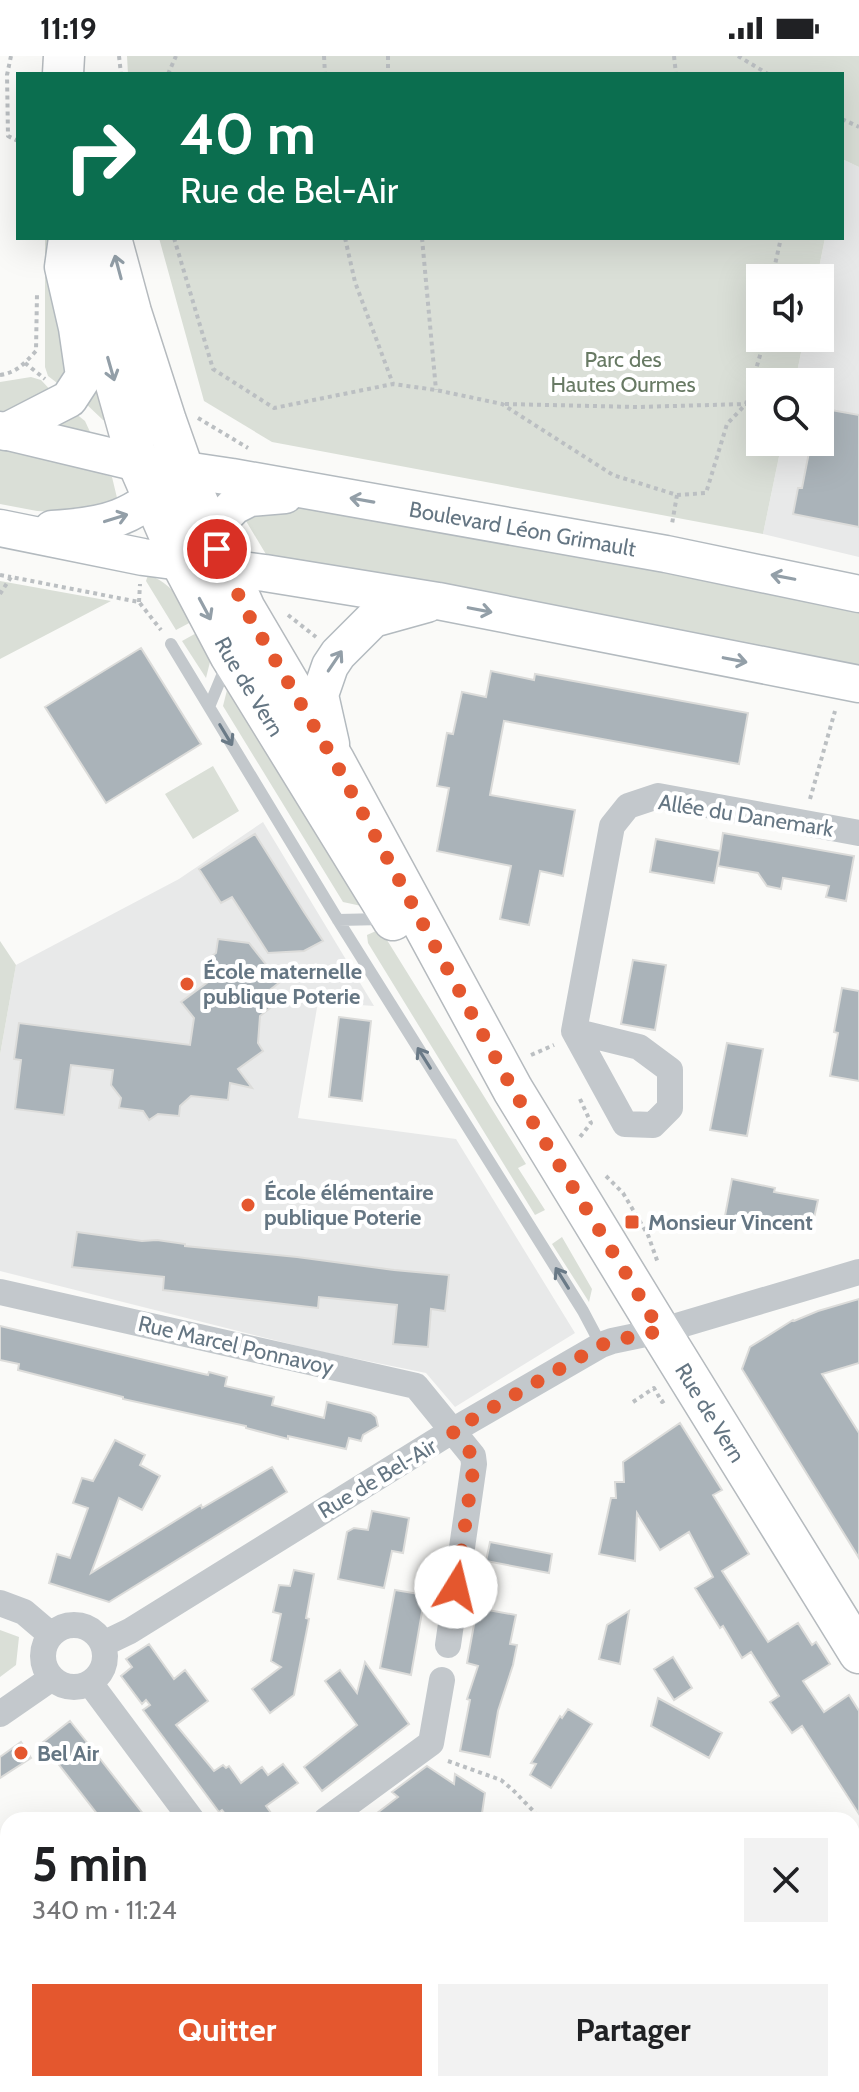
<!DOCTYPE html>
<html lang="fr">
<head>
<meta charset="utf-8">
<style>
  :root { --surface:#fff; --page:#f2f2f2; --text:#202124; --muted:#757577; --accent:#e4572e }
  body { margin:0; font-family:Cabin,sans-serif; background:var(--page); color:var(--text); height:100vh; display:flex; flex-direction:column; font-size:30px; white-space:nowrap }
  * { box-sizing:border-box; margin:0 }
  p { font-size:26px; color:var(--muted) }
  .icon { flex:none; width:44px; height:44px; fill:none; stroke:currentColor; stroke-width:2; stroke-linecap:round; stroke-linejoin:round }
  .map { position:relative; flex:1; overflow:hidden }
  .panel { position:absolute; left:0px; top:1756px; width:860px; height:280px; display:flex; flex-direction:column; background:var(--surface); border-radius:24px 24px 0 0; box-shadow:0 8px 32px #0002 }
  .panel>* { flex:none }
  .hud { position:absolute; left:16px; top:16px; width:828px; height:168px; border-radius:0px; box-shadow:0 8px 32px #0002; background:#0b6e4f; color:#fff; overflow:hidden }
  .controls { position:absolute; left:746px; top:208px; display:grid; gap:16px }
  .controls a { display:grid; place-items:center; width:88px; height:88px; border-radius:0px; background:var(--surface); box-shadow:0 8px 32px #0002; font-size:40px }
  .pin { position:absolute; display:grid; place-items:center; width:68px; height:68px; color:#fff; margin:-34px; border:4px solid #fff; border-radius:50%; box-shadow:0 2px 8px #0007 }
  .me { position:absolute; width:88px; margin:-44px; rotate:9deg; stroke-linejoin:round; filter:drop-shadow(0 0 6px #0008) }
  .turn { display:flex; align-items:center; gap:28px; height:168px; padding:0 32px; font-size:36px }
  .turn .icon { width:104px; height:104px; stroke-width:2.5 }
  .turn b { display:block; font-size:56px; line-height:68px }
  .round { display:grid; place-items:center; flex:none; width:84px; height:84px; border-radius:0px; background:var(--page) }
  .summary { display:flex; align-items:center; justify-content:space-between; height:136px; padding:0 32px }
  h1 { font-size:48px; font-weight:800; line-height:60px }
  .action { display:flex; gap:16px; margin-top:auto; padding:16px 32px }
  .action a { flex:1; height:92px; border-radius:0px; background:var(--accent); color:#fff; font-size:32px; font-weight:800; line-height:92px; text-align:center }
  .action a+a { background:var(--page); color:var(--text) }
  .status { display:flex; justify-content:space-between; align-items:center; height:56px; padding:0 40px; background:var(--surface); direction:ltr }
  .status svg { height:22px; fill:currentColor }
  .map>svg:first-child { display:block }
  .built { fill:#e8e9e9 }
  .green { fill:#dadfd7 }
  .building { fill:#aab3b9; stroke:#dcdcda; stroke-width:2 }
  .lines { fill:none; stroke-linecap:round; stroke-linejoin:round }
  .secondary-casing { stroke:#b3babf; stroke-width:39 }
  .primary-casing { stroke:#b5babe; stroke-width:43 }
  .path { stroke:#bbbfc2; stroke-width:4; stroke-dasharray:4 4; stroke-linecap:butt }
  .lane { stroke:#c3c8cc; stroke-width:12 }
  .street { stroke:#c3c8cc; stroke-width:26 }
  .secondary { stroke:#fff; stroke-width:36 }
  .primary { stroke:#fff; stroke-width:40 }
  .oneway { stroke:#939fa8 }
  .oneway2 { stroke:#6a7a87 }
  .route { stroke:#e4572e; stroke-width:14; stroke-dasharray:0 25.2 }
  .poi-dot { fill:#e4572e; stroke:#fff; stroke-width:3 }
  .labels { text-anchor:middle; stroke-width:8; stroke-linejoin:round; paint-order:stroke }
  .park-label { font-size:22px; fill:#687a64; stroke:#fff }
  .street-label { font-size:22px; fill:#657683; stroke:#fff }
  .poi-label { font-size:22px; font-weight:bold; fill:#657683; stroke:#fff; text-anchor:start }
</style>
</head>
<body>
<div class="status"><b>11:19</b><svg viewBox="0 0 49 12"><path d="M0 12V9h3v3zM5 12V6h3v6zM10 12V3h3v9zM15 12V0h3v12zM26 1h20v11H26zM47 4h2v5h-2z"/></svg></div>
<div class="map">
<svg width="859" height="2036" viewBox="0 0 859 2036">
  <rect width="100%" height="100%" fill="#fafaf8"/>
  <path class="built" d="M842 103 859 111V501L763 478 782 386H820V326H795L804 282H820V222H817L825 182H842Z
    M263 766 374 950 318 946 298 1062 456 1083 575 1277 455 1351 426 1317 318 1295 0 1215V999L16 909 179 823Z"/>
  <path class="green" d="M127 0H859V111L842 103V18H128Z
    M45 182H55L69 265 65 333 48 320 45 311Z
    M159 182H825L817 222H760V282H804L795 326H760V386H782L763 478 272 386 204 345Z
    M96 320 109 364H103L83 345Z
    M31 321 41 324 57 341 0 358V326Z
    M75 357 85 365 91 378 52 371Z
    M0 385 112 421 118 446 74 457 37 455 0 448Z
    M311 444 859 548V618L273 510 243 460Z
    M148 519C171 526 182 546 193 565L176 574 146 525Z
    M0 525 111 545 0 603Z
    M200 575 212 598 206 622 182 585Z
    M229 626 366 851 343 846 223 650Z
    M213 710 239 755 193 783 165 738Z
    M376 875 382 876 526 1108 518 1112 545 1154 535 1159 368 887 367 879Z
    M0 885 16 909 0 999Z
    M562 1181 592 1233 589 1246 552 1188Z
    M0 1574 19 1581 16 1609 0 1621Z"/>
  <path class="building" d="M820 352 859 359V471L793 458 798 432H802L811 386H820Z
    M141 592 201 688 106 747 45 651Z
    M491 615 534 624 535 618 748 657 739 708 504 665 490 739 575 754 563 820 540 815 529 869 500 863 511 810 437 795 449 732 437 730 447 677 453 678 462 636 486 641Z
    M723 777 854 800 846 845 826 841 829 830 783 822 781 833 767 830 758 817 718 810Z
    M255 778 304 856 323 885 304 895 268 897 232 841 221 847 199 813Z
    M656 783 720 795 714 827 650 816Z
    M218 883 249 887 280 926 266 937 274 949 260 960 258 987 263 995 238 1013 252 1032 230 1027 228 1044 191 1040 180 1050 179 1060 158 1058 149 1064 143 1055 119 1052 121 1042 111 1029 113 1014 71 1009 64 1059 15 1053 21 1004 14 1003 19 967 190 989 194 962 181 946 219 918 209 902 216 897Z
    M633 904 666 909 655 974 621 968Z
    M842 932 859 935V1025L830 1020 838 977 834 976Z
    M339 961 371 965 362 1045 329 1041Z
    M727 987 763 993 747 1080 710 1074Z
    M732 1123 775 1132 774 1136 818 1144 811 1176 725 1160Z
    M77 1176 142 1185 157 1184 185 1188V1190L297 1201 394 1214 449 1219 445 1255 431 1253 428 1291 393 1288 397 1249 319 1241 318 1252 163 1234 164 1221 72 1211Z
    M859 1243V1307L822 1318 859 1377V1502L742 1313 750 1291 793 1264 794 1265 818 1255Z
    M0 1270 208 1319 209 1316 227 1321 225 1330 274 1341 272 1349 324 1362 327 1346 371 1357 376 1361 378 1370 363 1379 361 1385 349 1382 346 1393 288 1380V1383L246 1372V1370L123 1343V1341L18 1314 19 1308 0 1304Z
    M680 1367 722 1434 713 1439 749 1498 722 1515 768 1586 798 1567 812 1589 816 1586 830 1608 803 1625 824 1656 849 1639 859 1655V1758L802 1670 792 1677 770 1646 779 1640 751 1596 742 1602 723 1570 720 1572 695 1532 713 1521 689 1476 660 1494 637 1457 635 1505 599 1498 611 1442H616L615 1426H624L623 1406Z
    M115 1384 145 1399 140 1409 160 1420 142 1454 119 1442 91 1517 201 1449 202 1452 272 1411 287 1436 109 1546 49 1527 57 1498 70 1502 88 1452 73 1447 82 1422 93 1425Z
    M372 1455 409 1462 403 1497 392 1495 384 1532 338 1523 347 1476 354 1472 368 1474Z
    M490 1486 552 1498 549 1517 486 1505Z
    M294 1514 314 1518 306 1562 309 1563 294 1639 270 1657 252 1633 281 1611 271 1605 281 1558 273 1556 279 1529 290 1530Z
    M395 1534 425 1539 411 1619 380 1612Z
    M477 1552 516 1559 510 1588 517 1589 513 1609 498 1655 490 1701 460 1695 470 1644 467 1643 478 1610 467 1607Z
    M629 1555 620 1608 599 1603 607 1569Z
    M149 1588 174 1623 185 1614 208 1645 176 1669 214 1715 223 1709 226 1712 229 1710 241 1727 262 1711 268 1719 283 1708 298 1727 266 1750 276 1764H230L222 1754 219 1756 143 1654 150 1649 146 1644 142 1648 121 1620 132 1611 126 1603Z
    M673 1601 692 1632 674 1644 654 1613Z
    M365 1606 409 1668 322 1735 304 1711 357 1669 325 1625 340 1614 357 1637Z
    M658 1642 722 1677 709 1702 651 1670Z
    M568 1653 592 1668 551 1732 530 1719 536 1708 531 1707 560 1660 562 1662Z
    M70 1665 97 1699 148 1764H102L42 1687Z
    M21 1686 31 1702 0 1722V1701Z
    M427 1710 454 1728 455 1718 485 1737 481 1764H368L398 1741 392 1736Z"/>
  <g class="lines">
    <defs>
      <g id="secondary">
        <path id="s1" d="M0 374 138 407 232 421 666 498 859 538"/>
        <path d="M5 376 69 343 84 320 77 272 63 211 67 182"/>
        <path d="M0 472 143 501 265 517 438 545 859 628"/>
        <path d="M52 473C106 470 135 462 174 423"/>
        <path d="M192 493 234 450 250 442 285 439"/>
        <path d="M331 688 320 639 330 610 338 598 373 563 427 548"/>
      </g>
      <g id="primary">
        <path d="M63 18 64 0"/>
        <path id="s2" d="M82 182 97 261 138 407 181 506 230 599 393 864"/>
        <path id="s3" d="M111 182 131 256 166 365 183 413 245 553 335 706 513 1034 660 1275 859 1597"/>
      </g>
    </defs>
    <use href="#secondary" class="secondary-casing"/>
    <use href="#primary" class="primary-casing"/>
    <path class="path" d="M11 0 7 19 8 80 18 85
      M119 0 121 18
      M324 0 325 18
      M388 0V18
      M674 0 676 18
      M738 0 768 18
      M168 18 176 0
      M842 63 859 71
      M174 182 213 313 274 352 393 328 436 334 502 348 613 419 677 439 672 468
      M345 182 355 226 393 328
      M422 182 436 334
      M772 222 781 182
      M25 307 45 323
      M0 319C16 317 25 307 36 295L37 238
      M505 348 637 351 746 348
      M198 362 248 392
      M677 439 706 437 727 368 746 348 765 282
      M0 519 11 521
      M0 538 11 521 139 546 161 574
      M139 546 140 528
      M288 559 316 581
      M810 743 835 655
      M531 999 554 989
      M580 1043 591 1067 580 1081
      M606 1120 623 1137 648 1179 658 1207
      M633 1346 654 1332 662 1346 665 1344
      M448 1705 501 1724 513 1734 542 1764"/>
    <path class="lane" d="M171 588 338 864 583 1255 601 1289
      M209 651 226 610
      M338 864 383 863"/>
    <path class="street" d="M574 975 639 991 670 1014V1052L653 1069 625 1068 574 975 612 770 628 750 658 740 859 777
      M0 1236 416 1330 473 1400 474 1408 448 1589
      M0 1547 24 1556 51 1579
      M43 1600a31 31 0 1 1 62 0a31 31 0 1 1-62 0Z
      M103 1588 130 1575 452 1375 601 1289 612 1285 660 1275 859 1216
      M90 1627 192 1764
      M0 1658 52 1622
      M326 1764 431 1687 442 1624
      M852 1862 859 1857
      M407 2028 416 2036
      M71 2036 73 2028
      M749 2036 752 2028"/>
    <use href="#secondary" class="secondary"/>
    <use href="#primary" class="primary"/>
  </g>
  <defs><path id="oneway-shaft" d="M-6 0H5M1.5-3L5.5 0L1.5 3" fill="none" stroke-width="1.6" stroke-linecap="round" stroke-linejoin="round" transform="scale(2)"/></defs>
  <g class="oneway">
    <use href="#oneway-shaft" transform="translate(118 211) rotate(-105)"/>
    <use href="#oneway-shaft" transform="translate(111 313) rotate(74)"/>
    <use href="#oneway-shaft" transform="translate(362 444) rotate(-170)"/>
    <use href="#oneway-shaft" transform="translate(116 462) rotate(-17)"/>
    <use href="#oneway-shaft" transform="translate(783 521) rotate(-169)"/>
    <use href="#oneway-shaft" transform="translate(205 553) rotate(62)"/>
    <use href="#oneway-shaft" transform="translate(480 554) rotate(11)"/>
    <use href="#oneway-shaft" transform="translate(735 604) rotate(11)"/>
    <use href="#oneway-shaft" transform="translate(335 605) rotate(-56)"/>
  </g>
  <g class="oneway2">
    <use href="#oneway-shaft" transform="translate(226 679) rotate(59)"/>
    <use href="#oneway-shaft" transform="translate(424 1002) rotate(-122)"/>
    <use href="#oneway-shaft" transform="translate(562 1222) rotate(-122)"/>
  </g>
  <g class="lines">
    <path class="route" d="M217 493 245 553 335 706 513 1034 633 1229 660 1275 612 1285 601 1289 452 1375 473 1400 474 1408 456 1531"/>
  </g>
  <g class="poi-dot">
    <circle cx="187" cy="928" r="8"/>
    <circle cx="248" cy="1149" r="8"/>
    <rect x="624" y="1158" width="16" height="16" rx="4"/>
    <circle cx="21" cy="1697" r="8"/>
  </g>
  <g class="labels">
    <g class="park-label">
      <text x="623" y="311">Parc des<tspan x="623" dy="25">Hautes Ourmes</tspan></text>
    </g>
    <g class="street-label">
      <text dy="8" stroke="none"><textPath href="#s1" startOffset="532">Boulevard Léon Grimault</textPath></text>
      <text dy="8" stroke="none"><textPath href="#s2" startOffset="482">Rue de Vern</textPath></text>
      <text transform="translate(746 759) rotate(9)" y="8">Allée du Danemark</text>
      <text transform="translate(236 1289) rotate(13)" y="8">Rue Marcel Ponnavoy</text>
      <text dy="8" stroke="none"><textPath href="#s3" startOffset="1324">Rue de Vern</textPath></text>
      <text transform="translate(377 1422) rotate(-31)" y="8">Rue de Bel-Air</text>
    </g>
    <g class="poi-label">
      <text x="203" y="923">École maternelle<tspan x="203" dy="25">publique Poterie</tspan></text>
      <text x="264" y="1144">École élémentaire<tspan x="264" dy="25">publique Poterie</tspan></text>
      <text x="648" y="1174">Monsieur Vincent</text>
      <text x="37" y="1705">Bel Air</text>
    </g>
  </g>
</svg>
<div class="controls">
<a><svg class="icon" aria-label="sound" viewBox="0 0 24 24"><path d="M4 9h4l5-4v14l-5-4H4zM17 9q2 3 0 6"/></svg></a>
<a><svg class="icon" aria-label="search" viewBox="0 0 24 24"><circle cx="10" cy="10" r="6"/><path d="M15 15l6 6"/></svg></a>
</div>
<div class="pin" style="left:217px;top:493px;background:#d93025"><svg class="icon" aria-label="arrive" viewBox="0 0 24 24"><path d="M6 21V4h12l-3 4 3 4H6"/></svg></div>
<svg class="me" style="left:456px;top:1531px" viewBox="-20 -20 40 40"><circle r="19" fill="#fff"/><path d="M0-13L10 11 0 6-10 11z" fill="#e4572e"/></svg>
<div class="hud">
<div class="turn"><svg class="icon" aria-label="right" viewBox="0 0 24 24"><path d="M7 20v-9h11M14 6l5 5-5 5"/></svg><div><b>40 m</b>Rue de Bel-Air</div></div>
</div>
<section class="panel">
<div class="summary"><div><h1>5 min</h1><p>340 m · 11:24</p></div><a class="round"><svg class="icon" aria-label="close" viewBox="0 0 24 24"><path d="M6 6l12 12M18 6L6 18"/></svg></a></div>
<div class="action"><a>Quitter</a><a>Partager</a></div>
</section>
</div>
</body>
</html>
